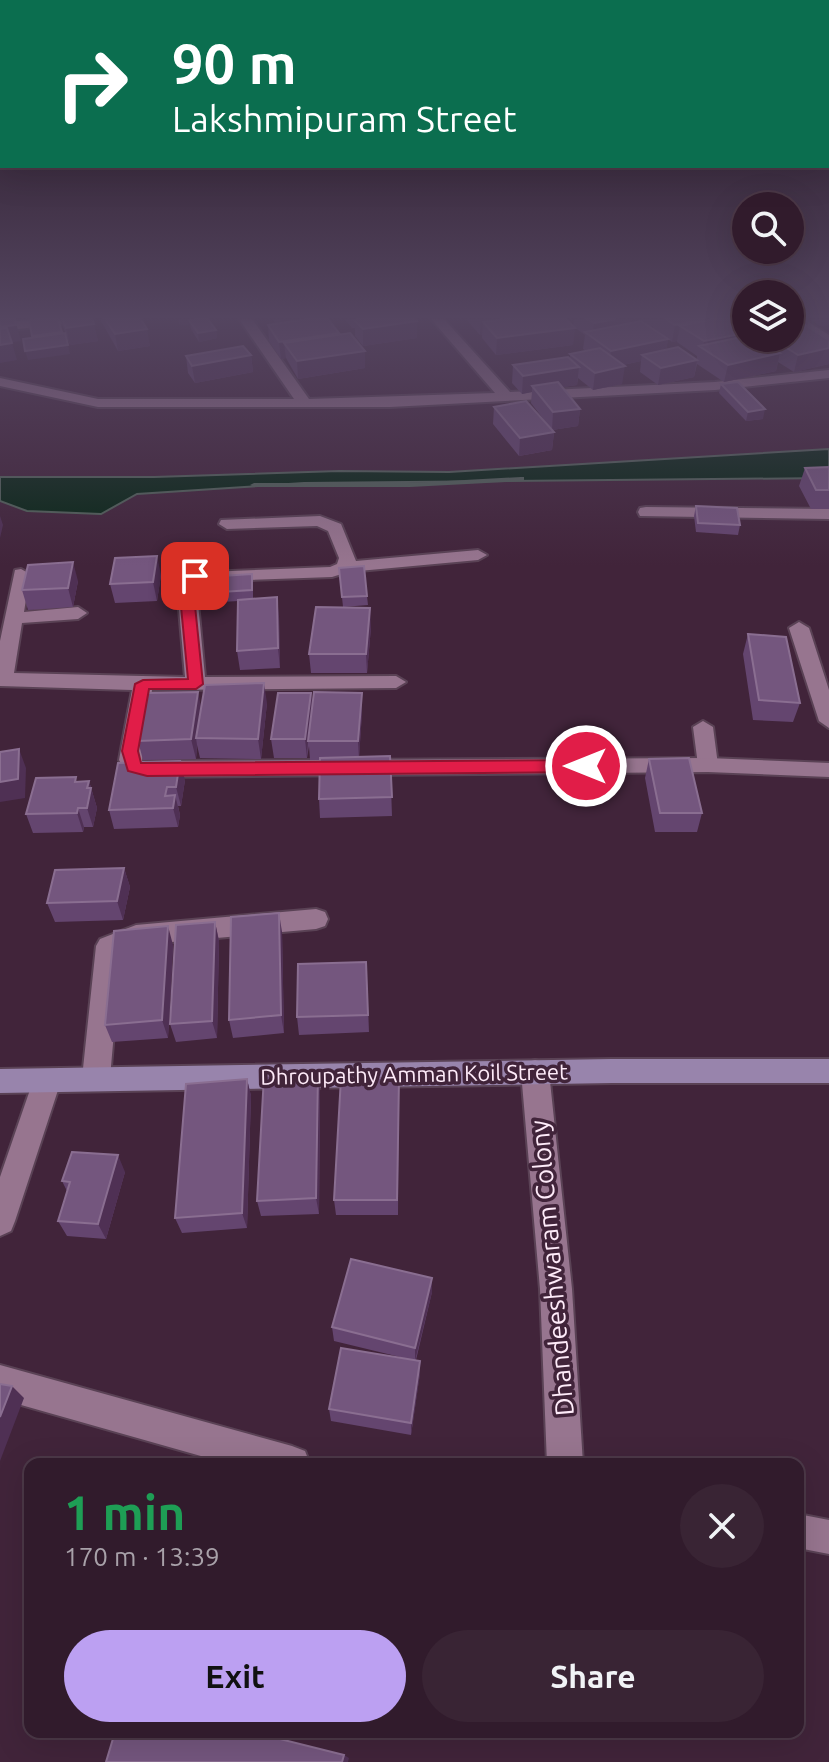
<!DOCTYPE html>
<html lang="en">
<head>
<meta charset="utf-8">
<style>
  :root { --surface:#311b2c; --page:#392434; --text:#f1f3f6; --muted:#a8a1a9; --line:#4c3948; --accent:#bca0f2 }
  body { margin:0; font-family:Ubuntu,sans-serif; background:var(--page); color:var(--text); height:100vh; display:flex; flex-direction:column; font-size:30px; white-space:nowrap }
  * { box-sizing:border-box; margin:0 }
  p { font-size:26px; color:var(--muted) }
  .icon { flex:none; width:44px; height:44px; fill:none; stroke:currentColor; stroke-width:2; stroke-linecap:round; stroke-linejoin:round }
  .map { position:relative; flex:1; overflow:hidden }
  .drawer { position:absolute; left:24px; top:1458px; width:780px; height:280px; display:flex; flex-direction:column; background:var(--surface); border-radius:16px; box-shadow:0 8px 32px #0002,0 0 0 2px var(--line) }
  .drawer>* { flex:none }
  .guide { position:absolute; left:0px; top:0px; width:830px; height:168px; box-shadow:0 8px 32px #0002,0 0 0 2px var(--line); background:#0b6e4f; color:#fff; overflow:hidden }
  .buttons { position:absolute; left:732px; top:192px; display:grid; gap:16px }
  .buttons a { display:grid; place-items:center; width:72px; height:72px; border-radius:50%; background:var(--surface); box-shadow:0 8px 32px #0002,0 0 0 2px var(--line); font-size:40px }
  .pin { position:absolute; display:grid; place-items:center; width:68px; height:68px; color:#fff; margin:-34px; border-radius:16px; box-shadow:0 4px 12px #0006 }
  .me { position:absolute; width:88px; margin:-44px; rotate:270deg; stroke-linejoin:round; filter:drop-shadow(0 0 6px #0008) }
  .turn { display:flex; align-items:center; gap:28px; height:168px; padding:0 40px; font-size:36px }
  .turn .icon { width:104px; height:104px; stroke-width:2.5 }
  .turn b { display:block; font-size:56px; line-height:68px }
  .round { display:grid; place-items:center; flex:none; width:84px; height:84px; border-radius:42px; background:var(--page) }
  .summary { display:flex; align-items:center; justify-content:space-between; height:136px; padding:0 40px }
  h1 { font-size:48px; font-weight:700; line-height:60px; color:#1e9e55 }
  .button { display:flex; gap:16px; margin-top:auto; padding:16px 40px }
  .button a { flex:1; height:92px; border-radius:48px; background:var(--accent); color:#111; font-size:32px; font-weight:700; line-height:92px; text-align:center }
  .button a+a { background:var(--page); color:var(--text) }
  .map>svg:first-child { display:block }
  .water { fill:#072615; stroke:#516159; stroke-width:2 }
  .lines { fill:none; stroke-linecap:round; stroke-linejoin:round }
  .stream { fill:#516159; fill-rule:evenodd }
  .lane-casing { stroke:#5a4255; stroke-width:4 }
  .street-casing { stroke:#5a4255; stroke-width:4 }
  .secondary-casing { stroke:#5a4255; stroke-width:4 }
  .lane { fill:#97758f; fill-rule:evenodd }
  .street { fill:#97758f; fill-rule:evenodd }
  .secondary { fill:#9884ac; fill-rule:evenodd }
  .wall { fill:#64456f; fill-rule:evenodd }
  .shaded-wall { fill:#4f3054 }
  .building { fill:#74567e; stroke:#8a6e91; stroke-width:2 }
  .route { fill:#e11d48; stroke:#92132f; stroke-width:2 }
  .labels { text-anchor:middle; stroke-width:7; stroke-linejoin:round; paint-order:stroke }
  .street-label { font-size:22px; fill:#feebf9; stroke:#41243a }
  .near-street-label { font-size:26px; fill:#feebf9; stroke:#41243a }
</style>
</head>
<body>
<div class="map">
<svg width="829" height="1762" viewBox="0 0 829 1762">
  <rect width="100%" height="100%" fill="#41243a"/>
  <path class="water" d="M829 449V478L304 483 137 494 101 514 27 511 0 501V477H154L339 471 449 472Z"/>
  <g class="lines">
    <path class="stream" d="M521 477H524V481L410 487H254L250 485 254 483H410Z"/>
    <defs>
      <path id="lane" d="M703 721 713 727 718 765 708 772 698 765 693 727Z
        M798 1514 829 1520V1554L798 1548Z"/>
      <path id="street" d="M37 319H77L71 323 0 331V323Z
        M239 319H252L309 399 495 393 431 319H444L510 392 715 382 829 370V378L715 390 390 407H98L0 386V378L98 399H294Z
        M790 319H804L829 335V345Z
        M646 507 829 509V519L640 516 638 512 640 508Z
        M320 516 341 524 356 561 478 550 487 555 478 560 348 572 332 577 196 582 205 677 396 676 406 682 396 688 152 690 142 761 708 758 829 763V777L708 772 147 777 126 772 119 760 132 690 0 686V641L15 570 21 569 30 574 24 612 78 607 87 613 78 619 22 623 14 673 185 677 177 586 183 573 330 567 337 564 339 558 328 531 317 526 227 529 219 524 221 520Z
        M799 622 809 628 829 690V728L819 721 789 628Z
        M316 909 325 912 328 919 325 926 316 929 138 945 121 952 110 1078 106 1087 96 1090 86 1087 82 1078 96 946 100 939 136 925Z
        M535 1060 545 1063 549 1072 572 1289 583 1464H547L540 1289 521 1072 525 1063Z
        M47 1069 57 1072 61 1081 15 1221 11 1231 0 1236V1177L33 1081 37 1072Z
        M0 1365 292 1446 305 1451 310 1464H229L0 1399Z"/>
      <path id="secondary" d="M612 1059H829V1083H612L0 1093V1069Z"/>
    </defs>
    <use href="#lane" class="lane-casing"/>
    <use href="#street" class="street-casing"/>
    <use href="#secondary" class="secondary-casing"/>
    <use href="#lane" class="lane"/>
    <use href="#street" class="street"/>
    <use href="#secondary" class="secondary"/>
  </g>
  <path class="wall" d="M60 319H92L98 341 70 345Z
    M100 319H141L150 346 118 351Z
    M178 319H208L216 330 217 338 199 342 191 329 190 324 180 325Z
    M273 319H281L339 333V335L365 368 298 379 286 358 281 359 269 341 268 325 275 324Z
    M345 319H415L417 338 363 346 355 336V328H352Z
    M466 319H566L573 326 574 319H631V323L653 328V326L651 327 640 319H746V338H790V319H809L807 326 829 340V364L794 372 778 362 776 371 724 382 697 364 694 377 658 385 640 372 641 361 623 365 622 384 593 390 578 378 577 385 562 387 580 409 578 426 552 430 554 432 552 450 519 456 493 424 494 407 551 429 531 403 532 392 522 394 512 383 513 365 570 358V354L586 351 583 349 585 335 574 327 573 345 496 355 482 338V335H480ZM668 339 672 342 677 341V342L697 356V360L666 350Z
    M809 319H829V325L820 326Z
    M251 355 253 372 195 383 188 373 186 356Z
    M721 384 763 419 746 421 719 393Z
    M829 467V509H811L799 486 805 468Z
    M696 506 740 525 738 535 696 532 694 516Z
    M339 568 367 596 368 605 343 607Z
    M161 575 157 601 115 603 110 584Z
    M78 581 73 607 28 610 22 590Z
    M253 584V599L279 616 280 668 240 670 237 651 238 601 207 603 205 593Z
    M371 627 367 673H311L309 654Z
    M748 634 800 703 793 722 753 720 743 654Z
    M311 693 312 707 362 712 359 757 390 756 392 816 320 818 319 799V760H310L309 746 307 758H274L271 739Z
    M267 703 261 759 200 758 197 745 196 759 143 760 138 741 201 708Z
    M649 759 702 813 697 832H655L645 778Z
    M185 780 181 806H178L180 815 178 827 114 829 109 810Z
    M78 781H89L97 808 93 827H84L83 832 33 833 26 814Z
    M124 868 130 887 123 920 55 922 47 903Z
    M215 922 219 941 217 1038 176 1042 170 1024Z
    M282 932 284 1033 233 1038 229 1020Z
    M173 945 168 1038 112 1042 105 1025Z
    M367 980 369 1032 299 1035 297 1017Z
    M318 1074 320 1092 319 1214 261 1216 257 1201Z
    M399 1078 398 1215H336L334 1200Z
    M247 1079 251 1096 247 1228 182 1233 175 1218Z
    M125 1172 106 1239 67 1236 58 1221 67 1191 62 1181Z
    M432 1292 416 1360 420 1373 411 1435 331 1421 329 1409 400 1357 334 1341 332 1327Z"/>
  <path class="shaded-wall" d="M15 319 21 341 0 344V327Z
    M180 319H208L189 320 190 324 180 325Z
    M281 319H326L282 335Z
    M481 319H555L483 322 482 335H480Z
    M616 319H631L629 332 592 337 594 323Z
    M705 319H728L680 326 677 341 672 342 675 325Z
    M798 319H809L805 333 790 336V321Z
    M822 319H829V325L820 326Z
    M417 321V338L363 346V329Z
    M94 324 98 341 70 345 66 328Z
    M575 328 573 345 496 355 497 338Z
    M147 329 150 346 118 351 115 334Z
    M216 330 217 338 199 342 198 333Z
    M62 332 64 340 35 344 32 336Z
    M339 333V349L284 343 286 358 281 359 279 342Z
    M746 333V338L703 349 704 341Z
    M668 339 665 356 642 355 641 361 609 368 611 351Z
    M12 343 17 360 0 363V345Z
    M68 345 70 354 28 360 25 351Z
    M829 348V364L794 372 798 355Z
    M365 351V368L298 379 297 361Z
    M780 353 776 371 724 382 728 365Z
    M251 355 253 372 195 383 192 366Z
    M697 360 694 377 658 385 661 368Z
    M625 366 622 384 593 390 595 373Z
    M579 367 577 385 537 391 532 386V392L522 394 523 376Z
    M580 409 578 426 552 430 553 412Z
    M765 409 763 419 746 421 748 412Z
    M554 432 552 450 519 456 520 438Z
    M0 516 3 525 0 538Z
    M157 556 161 575 157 601 153 582Z
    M73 562 78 581 73 607 68 588Z
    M277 597 279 616 280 668 278 648Z
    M370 608 371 627 367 673 366 654Z
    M264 683 267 703 261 759 258 739Z
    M198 692 202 711 196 738 197 745 196 759 191 739Z
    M311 693 313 713 308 741 307 758 305 739Z
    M362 693V712L359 760 358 741Z
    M19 749 26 768 25 798 0 802V782Z
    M180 761 185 780 181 806 176 787Z
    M89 781 97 808 93 827 87 808Z
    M175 795 180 815 178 827 173 808Z
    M78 808 84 827 83 832 77 813Z
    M124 868 130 887 123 920 117 901Z
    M279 913 282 932 284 1033 281 1015Z
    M215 922 219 941 217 1038 212 1021Z
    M168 926 173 945 168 1038 162 1020Z
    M318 1074 320 1092 319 1214 316 1198Z
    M247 1079 251 1096 247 1228 242 1213Z
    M118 1155 125 1172 106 1239 98 1224Z
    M432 1278V1292L415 1361V1348Z
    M420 1361V1373L411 1435V1423Z
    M12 1386 24 1398 0 1461V1417Z
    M344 1755 349 1758 348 1762H342Z"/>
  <path class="building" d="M0 319H15L16 325 0 327Z
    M38 319H58L62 332 32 336 29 320Z
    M62 319H92L94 324 66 328Z
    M105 319H141L147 329 115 334Z
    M198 319H208L216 330 198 333 189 320Z
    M307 319H328L339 333 279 342 268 325Z
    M359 319H415L417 321 363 329 354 320Z
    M505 319H566L575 328 497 338 483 322Z
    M587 319H616L594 323Z
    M666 319H705L675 325Z
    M713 319H739L746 323V333L704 341 680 326Z
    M641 321 668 339 611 351 585 332Z
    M803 324 829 340V348L798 355 771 338H790V327Z
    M7 328 12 343 0 345V329Z
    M65 333 68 345 25 351 23 339Z
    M350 333 365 351 297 361 284 343Z
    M746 336V338H756L780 353 728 365 699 346Z
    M243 346 251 355 192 366 186 356Z
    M678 347 697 360 661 368 642 355Z
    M600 348 625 366 595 373 570 354Z
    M568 357 579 367 523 376 513 365Z
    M558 382 580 409 553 412 532 386Z
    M738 382 765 409 748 412 721 384Z
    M526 401 554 432 520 438 494 407Z
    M829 467V490H816L805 468Z
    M696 506 737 508 740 525 698 523Z
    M157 556 153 582 110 584 115 558Z
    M73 562 68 588 22 590 28 565Z
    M364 566 367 596 342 597 339 568Z
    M252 574V590L205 593 206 577Z
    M277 597 278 648 237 651 238 600Z
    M316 607 370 608 366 654H309Z
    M748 634 786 637 800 703 759 700Z
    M264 683 258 739 196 738 205 685Z
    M198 692 191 739 138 741 147 693Z
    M314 692 362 693 358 741H308Z
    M278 693H311L305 739H271Z
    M19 749 18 779 0 782V752Z
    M390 756 392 797 319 799 320 758Z
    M689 758 702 813H660L649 759Z
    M180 761 176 787H167L165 796 175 795 173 808 109 810 118 763Z
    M76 777 75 782 89 781 87 788H91L87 808H78L77 813 26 814 36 778Z
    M124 868 117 901 47 903 55 870Z
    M279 913 281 1015 229 1020 231 917Z
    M215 922 212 1021 170 1024 176 925Z
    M168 926 162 1020 105 1025 114 931Z
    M366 962 368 1015 297 1017 298 964Z
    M318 1074 316 1198 257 1201 264 1076Z
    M341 1078H399L397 1200H334Z
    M247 1079 242 1213 175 1218 186 1084Z
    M72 1152 118 1155 98 1224 58 1221 70 1182 62 1181Z
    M351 1259 432 1278 415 1348 332 1327Z
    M341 1348 420 1361 411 1423 329 1409Z
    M0 1384 12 1386 0 1417Z
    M115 1732H252L344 1755 342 1762H106Z"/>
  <linearGradient id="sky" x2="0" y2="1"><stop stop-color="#241420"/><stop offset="0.56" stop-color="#544560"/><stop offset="1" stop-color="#544560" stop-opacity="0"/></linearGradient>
  <rect width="829" height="566" fill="url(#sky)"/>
  <path class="route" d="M195 572 202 576 193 586 203 684 196 689H149L138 751 141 763 586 760 595 766 586 772 147 776 128 771 122 751 135 684 143 680 188 679 179 586 185 574Z"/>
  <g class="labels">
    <g class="street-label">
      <text transform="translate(414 1074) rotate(-1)" y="8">Dhroupathy Amman Koil Street</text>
    </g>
    <g class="near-street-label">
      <text transform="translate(552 1268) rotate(-95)" y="9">Dhandeeshwaram Colony</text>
    </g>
  </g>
</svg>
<div class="buttons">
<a><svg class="icon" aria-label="search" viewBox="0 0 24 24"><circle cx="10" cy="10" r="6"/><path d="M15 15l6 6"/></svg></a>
<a><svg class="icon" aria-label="layers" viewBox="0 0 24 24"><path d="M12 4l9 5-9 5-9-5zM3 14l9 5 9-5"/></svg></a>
</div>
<div class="pin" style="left:195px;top:576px;background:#d93025"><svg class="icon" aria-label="arrive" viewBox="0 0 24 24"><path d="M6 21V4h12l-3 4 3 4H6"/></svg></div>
<svg class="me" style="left:586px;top:766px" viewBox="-20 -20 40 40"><circle r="17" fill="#e11d48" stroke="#fff" stroke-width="3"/><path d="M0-11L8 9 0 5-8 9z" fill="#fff"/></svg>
<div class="guide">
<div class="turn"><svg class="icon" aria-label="right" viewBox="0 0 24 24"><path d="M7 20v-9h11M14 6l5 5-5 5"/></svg><div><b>90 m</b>Lakshmipuram Street</div></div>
</div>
<section class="drawer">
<div class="summary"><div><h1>1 min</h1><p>170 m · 13:39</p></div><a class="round"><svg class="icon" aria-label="close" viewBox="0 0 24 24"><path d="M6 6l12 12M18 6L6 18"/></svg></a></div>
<div class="button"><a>Exit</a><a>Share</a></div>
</section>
</div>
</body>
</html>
